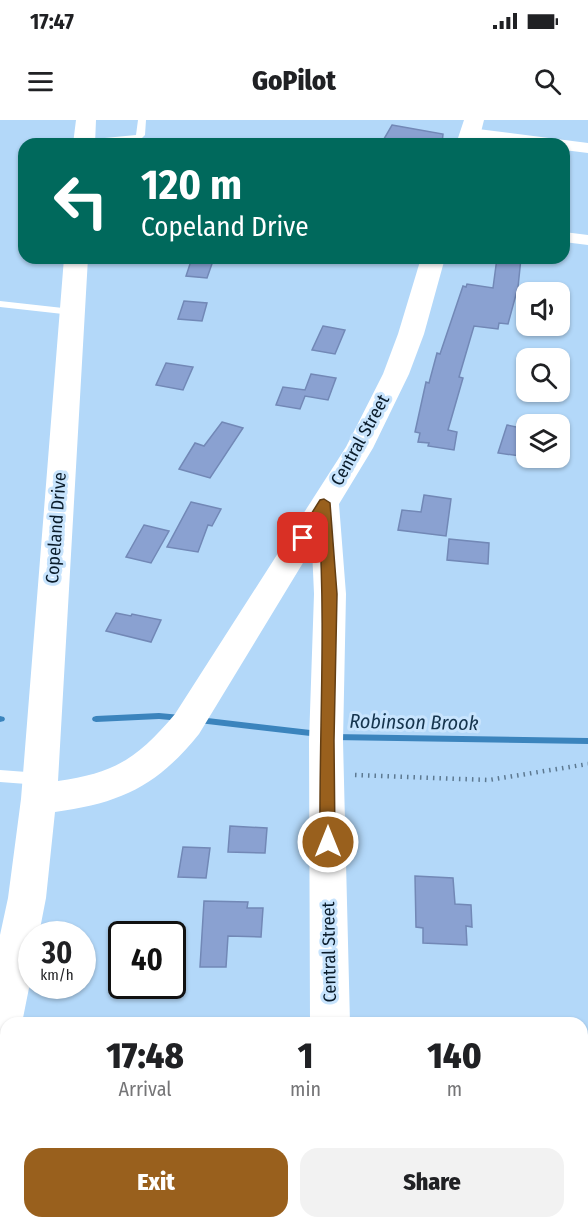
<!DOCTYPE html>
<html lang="en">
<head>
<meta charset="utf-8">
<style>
  :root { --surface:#fff; --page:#f2f2f2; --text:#202124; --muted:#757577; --accent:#99601d }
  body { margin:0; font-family:"Fira Sans Condensed",sans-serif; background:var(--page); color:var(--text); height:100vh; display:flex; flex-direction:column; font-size:22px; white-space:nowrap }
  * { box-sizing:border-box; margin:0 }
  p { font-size:20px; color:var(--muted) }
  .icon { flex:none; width:33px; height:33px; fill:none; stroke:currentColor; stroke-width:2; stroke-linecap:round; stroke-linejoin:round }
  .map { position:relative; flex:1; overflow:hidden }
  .sheet { position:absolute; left:0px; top:897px; width:588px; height:212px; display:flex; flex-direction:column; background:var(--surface); border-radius:18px 18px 0 0; box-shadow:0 2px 4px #0004 }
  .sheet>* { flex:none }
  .hud { position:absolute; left:18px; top:18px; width:552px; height:126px; border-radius:18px; box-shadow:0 2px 4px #0004; background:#00695c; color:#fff; overflow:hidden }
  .controls { position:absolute; left:516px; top:162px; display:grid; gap:12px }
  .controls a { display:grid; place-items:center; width:54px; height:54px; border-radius:12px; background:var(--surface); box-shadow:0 2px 4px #0004; font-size:30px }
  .speed { position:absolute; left:18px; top:801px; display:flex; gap:12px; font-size:30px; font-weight:700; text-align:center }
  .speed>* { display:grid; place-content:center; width:78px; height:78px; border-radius:50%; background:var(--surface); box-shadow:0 2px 4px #0004; line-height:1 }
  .speed small { font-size:15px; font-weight:400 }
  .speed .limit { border:3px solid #111; border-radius:9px; background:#fff; color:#111 }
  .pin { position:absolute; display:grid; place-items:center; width:51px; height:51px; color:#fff; margin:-26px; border-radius:12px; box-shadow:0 3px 9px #0006 }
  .me { position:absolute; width:66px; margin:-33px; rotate:0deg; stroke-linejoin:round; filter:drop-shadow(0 0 4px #0008) }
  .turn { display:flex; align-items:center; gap:21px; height:126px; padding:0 24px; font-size:27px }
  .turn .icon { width:78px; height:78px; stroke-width:2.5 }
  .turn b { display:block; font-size:42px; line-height:51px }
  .eta { display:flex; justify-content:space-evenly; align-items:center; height:102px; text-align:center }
  .eta b { font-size:36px; font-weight:800; line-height:42px }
  .action { display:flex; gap:12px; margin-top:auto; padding:12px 24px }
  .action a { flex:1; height:69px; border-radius:18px; background:var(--accent); color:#fff; font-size:24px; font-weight:800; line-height:69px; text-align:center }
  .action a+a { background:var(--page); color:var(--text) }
  .status { display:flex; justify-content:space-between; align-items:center; height:42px; padding:0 30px; background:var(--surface); direction:ltr }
  .status svg { height:16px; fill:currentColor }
  header { display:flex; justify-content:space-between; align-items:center; height:78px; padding:0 24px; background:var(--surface); font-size:27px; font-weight:800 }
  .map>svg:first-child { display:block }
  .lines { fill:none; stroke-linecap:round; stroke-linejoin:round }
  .stream { fill:#3b84bd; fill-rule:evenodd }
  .building { fill:#8aa1d1; stroke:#7288b6; stroke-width:1.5 }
  .path { stroke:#5d7991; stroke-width:4.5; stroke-dasharray:1.5 5; stroke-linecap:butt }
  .lane { fill:#fff; fill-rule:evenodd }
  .street { fill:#fff; fill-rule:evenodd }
  .secondary { fill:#fff; fill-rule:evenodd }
  .route { fill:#99601d; stroke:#633e13; stroke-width:1.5 }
  .labels { text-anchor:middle; stroke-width:6; stroke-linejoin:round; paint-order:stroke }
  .street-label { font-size:18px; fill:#091b2a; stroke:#c8e4fd }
  .water-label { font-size:20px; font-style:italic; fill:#15344d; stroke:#c8e4fd }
</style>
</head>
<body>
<div class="status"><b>17:47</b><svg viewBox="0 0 49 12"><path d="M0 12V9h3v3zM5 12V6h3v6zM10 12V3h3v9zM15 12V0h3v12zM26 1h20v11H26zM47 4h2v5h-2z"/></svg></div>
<header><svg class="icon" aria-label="menu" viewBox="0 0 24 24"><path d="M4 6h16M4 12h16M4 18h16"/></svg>GoPilot<svg class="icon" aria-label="search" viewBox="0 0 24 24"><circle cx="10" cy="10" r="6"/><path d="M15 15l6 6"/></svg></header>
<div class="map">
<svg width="588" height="1108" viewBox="0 0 588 1108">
  <rect width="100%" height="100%" fill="#b3d8f9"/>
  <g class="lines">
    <path class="stream" d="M159 593 181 595 184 596 185 598 184 600 181 601 159 599 96 602 93 601 92 599 93 597 96 596Z
      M0 596 4 597 5 599 4 601 0 602Z
      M199 597 319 611 322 612 323 614 322 616 319 617 199 603 196 602 195 600 196 598Z
      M333 614 588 618V624L333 620 330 619 329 617 330 615Z"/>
  </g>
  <path class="building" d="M392 5 443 14 442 24H381Z
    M192 138H214L207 158 186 156Z
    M497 138H521L518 167 508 204 499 203 498 209 474 206 459 257 463 258 448 310 457 312 454 330 428 326 429 323 418 322 420 313 415 312 426 262 429 263 437 233 440 234 463 166 466 167 467 164 493 168Z
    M184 181 207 183 202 201 178 199Z
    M323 206 345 210 335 234 312 230Z
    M166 243 193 247 183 270 156 265Z
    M311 254 336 258 328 280 305 276 300 289 276 285 283 267 305 270Z
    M222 302 243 308 210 358 179 349 195 323 204 326Z
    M507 305 526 309 520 336 498 333Z
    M424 375 451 379 446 416 398 410 402 390 421 392Z
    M191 382 221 389 212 406 208 405 198 432 167 427Z
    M144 405 169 411 151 443 126 437Z
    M449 419 489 423 488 444 447 440Z
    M116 493 131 496 132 494 161 500 151 522 106 511Z
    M230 706 267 708 265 733 228 732Z
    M183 727 210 728 206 758 178 757Z
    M415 756 453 758 455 784 471 785 472 807 466 806 467 825 423 823V808L416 807Z
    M204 781 248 782 247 788H263L261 817 228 816 226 847H200Z"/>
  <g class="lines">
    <path class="path" d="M355 655 489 660 588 644"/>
    <path class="lane" d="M138 0H146L145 15 141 19 98 24 80 23 84 20 136 15Z
      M0 181 72 189 77 192 72 195 0 187Z
      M0 650 40 653 45 655 47 659 45 663 40 665 0 662Z"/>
    <path class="street" d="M470 8 588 23V33L564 30V24H519L464 16 462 13Z
      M564 112 588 115V125L564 122Z"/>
    <path class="secondary" d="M76 0H96L95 24H73Z
      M464 0H484L478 24H456Z
      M64 138H88L58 661C115 653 138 638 175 594L346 327 383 254 398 214 421 138H445L424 214 409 254 373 328 339 384 346 474 343 621 350 903H310L309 621 314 474 312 428 199 614C157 666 121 683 55 692L46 778 39 814H32V853L22 903H6V928L0 930V815L8 778 21 679Z
      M309 1102H355V1108H309Z"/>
  </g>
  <path class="route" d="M324 379 330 383 337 474 334 621 335 722 333 727 328 729 323 727 320 722C319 615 326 508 319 401L307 421 303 422 296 418 320 380Z"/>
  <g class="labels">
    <g class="street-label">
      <text transform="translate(360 320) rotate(-61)" y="6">Central Street</text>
      <text transform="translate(56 408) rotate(-86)" y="6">Copeland Drive</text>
      <text transform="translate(329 832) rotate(-91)" y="6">Central Street</text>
    </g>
    <g class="water-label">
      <text transform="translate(414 602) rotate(1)" y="7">Robinson Brook</text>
    </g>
  </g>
</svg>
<div class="controls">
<a><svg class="icon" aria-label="sound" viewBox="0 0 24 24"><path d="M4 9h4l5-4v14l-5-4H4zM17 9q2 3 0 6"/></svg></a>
<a><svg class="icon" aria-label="search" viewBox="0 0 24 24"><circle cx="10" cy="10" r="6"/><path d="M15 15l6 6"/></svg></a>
<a><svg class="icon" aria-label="layers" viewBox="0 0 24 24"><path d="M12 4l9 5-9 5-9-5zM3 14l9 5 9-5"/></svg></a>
</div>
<div class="speed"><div>30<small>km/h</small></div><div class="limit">40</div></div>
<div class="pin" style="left:303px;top:418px;background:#d93025"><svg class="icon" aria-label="arrive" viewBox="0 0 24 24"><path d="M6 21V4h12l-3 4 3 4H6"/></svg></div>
<svg class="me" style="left:328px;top:722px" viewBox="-20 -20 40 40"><circle r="17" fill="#99601d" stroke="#fff" stroke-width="3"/><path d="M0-11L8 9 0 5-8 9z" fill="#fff"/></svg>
<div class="hud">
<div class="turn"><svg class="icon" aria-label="left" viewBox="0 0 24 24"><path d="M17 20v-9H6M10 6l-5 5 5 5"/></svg><div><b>120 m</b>Copeland Drive</div></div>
</div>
<section class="sheet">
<div class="eta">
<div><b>17:48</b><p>Arrival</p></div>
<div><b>1</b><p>min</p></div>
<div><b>140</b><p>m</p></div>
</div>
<div class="action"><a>Exit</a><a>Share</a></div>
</section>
</div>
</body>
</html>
